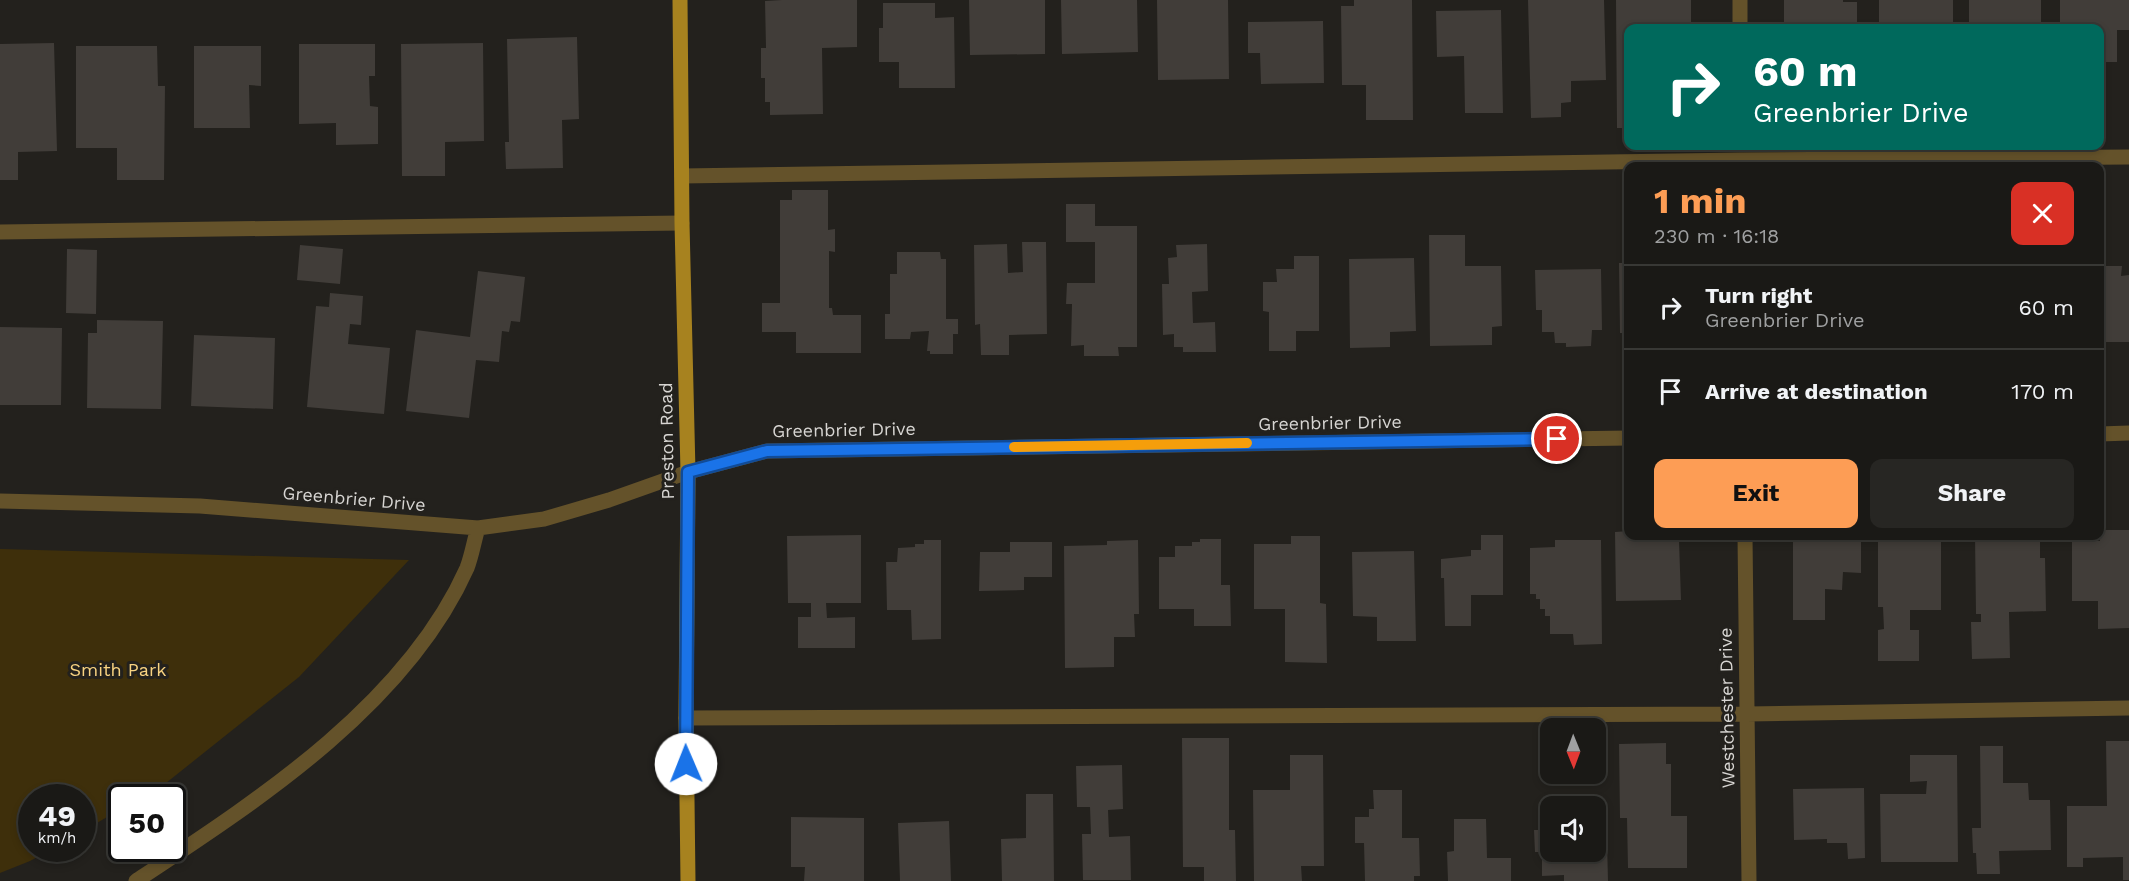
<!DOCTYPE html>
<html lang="en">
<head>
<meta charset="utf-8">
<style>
  :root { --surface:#1a1916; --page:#272623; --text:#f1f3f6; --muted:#9fa0a1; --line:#383835; --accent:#fd9d55 }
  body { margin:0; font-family:"Work Sans",sans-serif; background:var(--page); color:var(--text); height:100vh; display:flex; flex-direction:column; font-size:22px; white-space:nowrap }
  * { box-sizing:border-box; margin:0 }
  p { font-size:20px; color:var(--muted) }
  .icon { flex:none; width:33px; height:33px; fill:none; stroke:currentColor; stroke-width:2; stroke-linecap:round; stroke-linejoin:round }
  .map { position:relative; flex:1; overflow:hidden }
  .sheet { position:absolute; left:1624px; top:162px; width:480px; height:378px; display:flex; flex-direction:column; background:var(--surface); border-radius:12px; box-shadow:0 3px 9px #0003,0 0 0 2px var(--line) }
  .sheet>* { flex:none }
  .hud { position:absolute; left:1624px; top:24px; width:480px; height:126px; border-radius:12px; box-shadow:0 3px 9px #0003,0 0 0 2px var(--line); background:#00695c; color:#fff; overflow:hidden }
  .needle { width:39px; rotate:179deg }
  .fabs { position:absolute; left:1540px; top:718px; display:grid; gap:12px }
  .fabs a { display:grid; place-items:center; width:66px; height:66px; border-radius:12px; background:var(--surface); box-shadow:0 3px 9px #0003,0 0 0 2px var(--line); font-size:30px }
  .speed { position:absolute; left:18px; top:784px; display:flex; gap:12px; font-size:30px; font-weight:700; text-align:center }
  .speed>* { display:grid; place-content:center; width:78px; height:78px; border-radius:50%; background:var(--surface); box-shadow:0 3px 9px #0003,0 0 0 2px var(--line); line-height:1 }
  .speed small { font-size:15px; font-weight:400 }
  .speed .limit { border:3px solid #111; border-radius:9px; background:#fff; color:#111 }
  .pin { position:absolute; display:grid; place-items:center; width:51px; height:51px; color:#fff; margin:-26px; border:3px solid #fff; border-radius:50%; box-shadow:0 2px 6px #0007 }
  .me { position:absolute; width:66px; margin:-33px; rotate:359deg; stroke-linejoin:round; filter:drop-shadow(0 0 4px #0008) }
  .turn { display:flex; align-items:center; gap:21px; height:126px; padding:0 30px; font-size:27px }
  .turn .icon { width:78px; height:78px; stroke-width:2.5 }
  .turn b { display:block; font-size:42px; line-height:51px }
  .round { display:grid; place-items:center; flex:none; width:63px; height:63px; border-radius:12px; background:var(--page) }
  .summary { display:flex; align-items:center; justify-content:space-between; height:102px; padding:0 30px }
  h1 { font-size:36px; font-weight:700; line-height:45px; color:var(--accent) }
  .button { display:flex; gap:12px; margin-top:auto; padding:12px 30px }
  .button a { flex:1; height:69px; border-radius:12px; background:var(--accent); color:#111; font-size:24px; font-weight:700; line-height:69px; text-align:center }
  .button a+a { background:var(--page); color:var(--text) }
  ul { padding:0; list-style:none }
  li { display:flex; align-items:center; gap:18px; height:84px; padding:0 30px; border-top:2px solid var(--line) }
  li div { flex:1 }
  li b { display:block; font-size:22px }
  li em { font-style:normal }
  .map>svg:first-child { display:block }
  .green { fill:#3e2f0b }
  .building { fill:#413d39 }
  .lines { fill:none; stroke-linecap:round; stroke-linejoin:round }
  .minor { stroke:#64522a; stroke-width:15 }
  .major { stroke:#a7821f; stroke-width:15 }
  .route-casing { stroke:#114b97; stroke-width:15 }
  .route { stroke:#1a73e8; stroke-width:10 }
  .slow { stroke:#f59e0b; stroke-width:10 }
  .labels { text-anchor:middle; stroke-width:6; stroke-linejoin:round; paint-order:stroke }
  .street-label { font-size:18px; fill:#d7d5d2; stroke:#23211d }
  .park-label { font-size:18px; fill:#f8d381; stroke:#23211d }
</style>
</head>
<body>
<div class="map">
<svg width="2129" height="881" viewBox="0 0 2129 881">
  <rect width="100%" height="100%" fill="#23211d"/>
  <path class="green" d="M0 549 409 560 299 677 161 787 141 798H122L121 809 83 831 82 798H32V849H52L30 861 0 873Z"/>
  <path class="building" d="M782 0H857V47L822 48 823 114 770 115V102H765V78H761V48H766L765 1Z
    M969 0H1045V54L970 55Z
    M1061 0H1137L1138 52 1062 54Z
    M1157 0H1228L1229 79 1158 80Z
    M1354 0H1412L1413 120H1366V85H1342L1341 6H1354Z
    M1528 0H1604L1606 80 1571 81V102L1561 103V117L1531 118Z
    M1616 0H1691V28H1629V128H1617Z
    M1784 0H1843V2H1857V28H1784Z
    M1879 0H1953V28H1879Z
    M1969 0H2041V28H1969Z
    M2060 0H2129V30H2117V62H2100V28H2060Z
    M883 3H935V18L954 17 955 88H899V62H879V28H883Z
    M1501 10 1503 113H1465L1464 56 1437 57 1436 11Z
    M1323 21 1324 83 1261 84 1260 53H1248V22Z
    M577 37 579 119 562 120 563 168 506 169 505 142H509L507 39Z
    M54 43 57 151 18 152V180H0V44Z
    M483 43 484 141 445 142V176H402L401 44Z
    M299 44H375V76H369L370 106 378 107V144L336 145V123L299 124Z
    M76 46H157L158 86H165L164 180H117V148H76Z
    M194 46H261V86L249 85 250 128H194Z
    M792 190H828V230L835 229V252L829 251V308H832L833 315H861V353H796V332H762V303H780V200H792Z
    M1066 204H1095V226H1137V347H1118L1119 356H1084V345L1071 346 1072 304H1066L1067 283H1095V242H1066Z
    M2103 218V257L2100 258V219Z
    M1429 235H1465V266H1501L1502 326 1492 327V345L1430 346Z
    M1022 242H1046L1047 334 1009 335V355H981L980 324 975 325 974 245 1007 244 1008 273 1023 272Z
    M1207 244 1208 291 1192 292 1193 323 1215 322 1216 352H1183V347H1174V334L1163 335 1162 284H1169L1168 258 1177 257 1176 245Z
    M300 245 343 249 340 284 297 280Z
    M67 249 97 250 96 314 66 313Z
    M897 252H940L941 259H946V319H958V334H953V354H930V351H927L929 331 911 332 910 339H885V314H890V274H897Z
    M1294 256H1319V331H1296V351H1269V312L1263 311V282H1277L1276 269H1294Z
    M1414 258 1416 331 1390 332V347L1350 348 1349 259Z
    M1619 263H1629V333H1620Z
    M2100 266H2122L2121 276 2129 275V342H2100Z
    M1601 269 1602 330H1592L1591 346 1566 347V343H1555L1554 332H1542V310H1536L1535 270Z
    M478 271 525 277 520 322 511 321 509 332 502 331 499 362 476 360 469 418 406 411 416 330 470 337Z
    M330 293 363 296 361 325 350 324 348 344 390 348 384 414 307 407 316 306 329 307Z
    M97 320 163 321 161 409 87 408 88 333H97Z
    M0 327 62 328 61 405H0Z
    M194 335 275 338 273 409 191 406Z
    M2100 530H2129V628L2098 629V601H2072V541H2100Z
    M1629 531V536H1632V541L1679 540 1681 600 1616 601 1615 532Z
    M861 535V603H826L827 618 855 617V648H798V617H811V603H788L787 536Z
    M1481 535H1503V595H1471V626H1445L1444 578H1441V559L1471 556V550H1481Z
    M1291 536H1320V603L1326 604 1327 663 1285 662V609H1254V544H1291Z
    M1793 536H1834L1835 542H1861V573L1843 572 1842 590 1825 589V620H1793Z
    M1878 536H1941V610H1910V630H1919V661H1878V630L1884 629 1883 607H1878Z
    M1975 536H2040V558H2045L2046 611 2009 612 2010 658 1972 659 1971 622H1981V614H1976Z
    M1200 539H1221V585H1230L1231 626H1194V609H1159V557H1175V546H1192V542H1200Z
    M924 540H941V639L912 640 911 610H887L886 562H897L898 548 915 547V544H924Z
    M1138 540 1139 614H1134L1135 637H1114V667L1065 668 1064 546 1107 545V541Z
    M1555 540H1601L1602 644 1574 645 1573 634H1550V616H1545V609H1540V599H1536V594H1530V548L1555 547Z
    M1010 542H1052V577H1024V590L979 591 980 552H1010Z
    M1414 551 1416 641H1377V617L1353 616 1352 552Z
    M1182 738H1229V830H1235L1236 881H1204V867H1183Z
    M2106 741H2129V880H2123V857L2083 858V867H2067V806H2107Z
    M1666 743V764H1671V816H1687V868H1628L1627 818H1620L1619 744Z
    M1980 746H2003V783H2028L2029 800H2050L2051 850 1999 851 2000 874H1977L1976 853H1973L1972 828H1981Z
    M1290 755H1323L1324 866H1301L1302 881H1254L1253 790H1290Z
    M1910 755H1957L1958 862H1881L1880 794H1926L1927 781 1910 782Z
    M1122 765 1123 809 1108 810 1109 837 1130 836 1131 880H1083L1082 834H1091L1090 807H1077L1076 766Z
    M1864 788 1865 858 1848 859 1847 843H1827V839L1794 840 1793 789Z
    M1373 790H1402V838H1419L1420 876H1414V881H1365L1364 843H1355V817H1369V809H1374Z
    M1026 794H1053L1054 881H1002L1001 839 1026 838Z
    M791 817 864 818V881H804L805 867H791Z
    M1454 819H1486L1487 858H1511V881H1448L1447 852 1454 851Z
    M949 821 951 881H900L898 823Z
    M1534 830H1551V852H1596V841H1607L1608 881H1564V875L1542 876V852H1535Z"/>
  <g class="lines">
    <path class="minor" d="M1740 0V28
      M682 176 1741 160 2129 157
      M0 232 682 223
      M2100 434 2129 433
      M0 501 200 506 478 528 544 519 609 500 688 472 767 451 1629 438
      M1745 536 1749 881
      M686 718 1747 714 2129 708
      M136 881C257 801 406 705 467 568 472 555 474 541 478 528"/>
    <path class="major" d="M680 0 682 223 688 472 686 718 688 881"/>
  </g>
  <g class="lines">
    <defs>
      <path id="route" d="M686 764 688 472 767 451 1557 439"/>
    </defs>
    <use href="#route" class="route-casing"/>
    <use href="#route" class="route"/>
    <path class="slow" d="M1014 447 1247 443"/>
  </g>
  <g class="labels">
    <g class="street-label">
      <text transform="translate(1330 423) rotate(-1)" y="6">Greenbrier Drive</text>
      <text transform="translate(844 430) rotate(-1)" y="6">Greenbrier Drive</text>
      <text transform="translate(667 441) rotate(-91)" y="6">Preston Road</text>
      <text transform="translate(354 499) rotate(5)" y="6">Greenbrier Drive</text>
      <text transform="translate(1727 708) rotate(-91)" y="6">Westchester Drive</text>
    </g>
    <g class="park-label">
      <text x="118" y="676">Smith Park</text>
    </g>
  </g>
</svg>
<div class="fabs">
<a><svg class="needle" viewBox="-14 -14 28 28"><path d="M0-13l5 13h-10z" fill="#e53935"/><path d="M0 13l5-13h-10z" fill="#9fa0a1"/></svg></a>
<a><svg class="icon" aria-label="sound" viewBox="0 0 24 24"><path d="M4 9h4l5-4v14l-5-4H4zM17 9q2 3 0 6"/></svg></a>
</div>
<div class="speed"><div>49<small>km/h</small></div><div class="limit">50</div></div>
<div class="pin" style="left:1557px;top:439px;background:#d93025"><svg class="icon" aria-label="arrive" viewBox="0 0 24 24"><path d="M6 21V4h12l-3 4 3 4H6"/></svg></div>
<svg class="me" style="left:686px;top:764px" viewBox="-20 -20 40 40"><circle r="19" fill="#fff"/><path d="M0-13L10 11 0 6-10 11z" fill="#1a73e8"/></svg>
<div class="hud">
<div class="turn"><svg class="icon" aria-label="right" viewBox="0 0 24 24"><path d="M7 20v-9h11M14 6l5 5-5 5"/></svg><div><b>60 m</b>Greenbrier Drive</div></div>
</div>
<section class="sheet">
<div class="summary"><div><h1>1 min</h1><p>230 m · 16:18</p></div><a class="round" style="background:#d93025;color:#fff"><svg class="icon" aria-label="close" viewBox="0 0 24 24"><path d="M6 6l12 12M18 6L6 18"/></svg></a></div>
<ul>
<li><svg class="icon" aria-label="right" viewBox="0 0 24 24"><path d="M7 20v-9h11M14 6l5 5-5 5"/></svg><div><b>Turn right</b><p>Greenbrier Drive</p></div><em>60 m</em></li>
<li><svg class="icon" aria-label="arrive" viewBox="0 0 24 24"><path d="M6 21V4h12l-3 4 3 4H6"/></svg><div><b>Arrive at destination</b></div><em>170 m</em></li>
</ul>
<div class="button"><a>Exit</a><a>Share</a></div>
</section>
</div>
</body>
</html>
